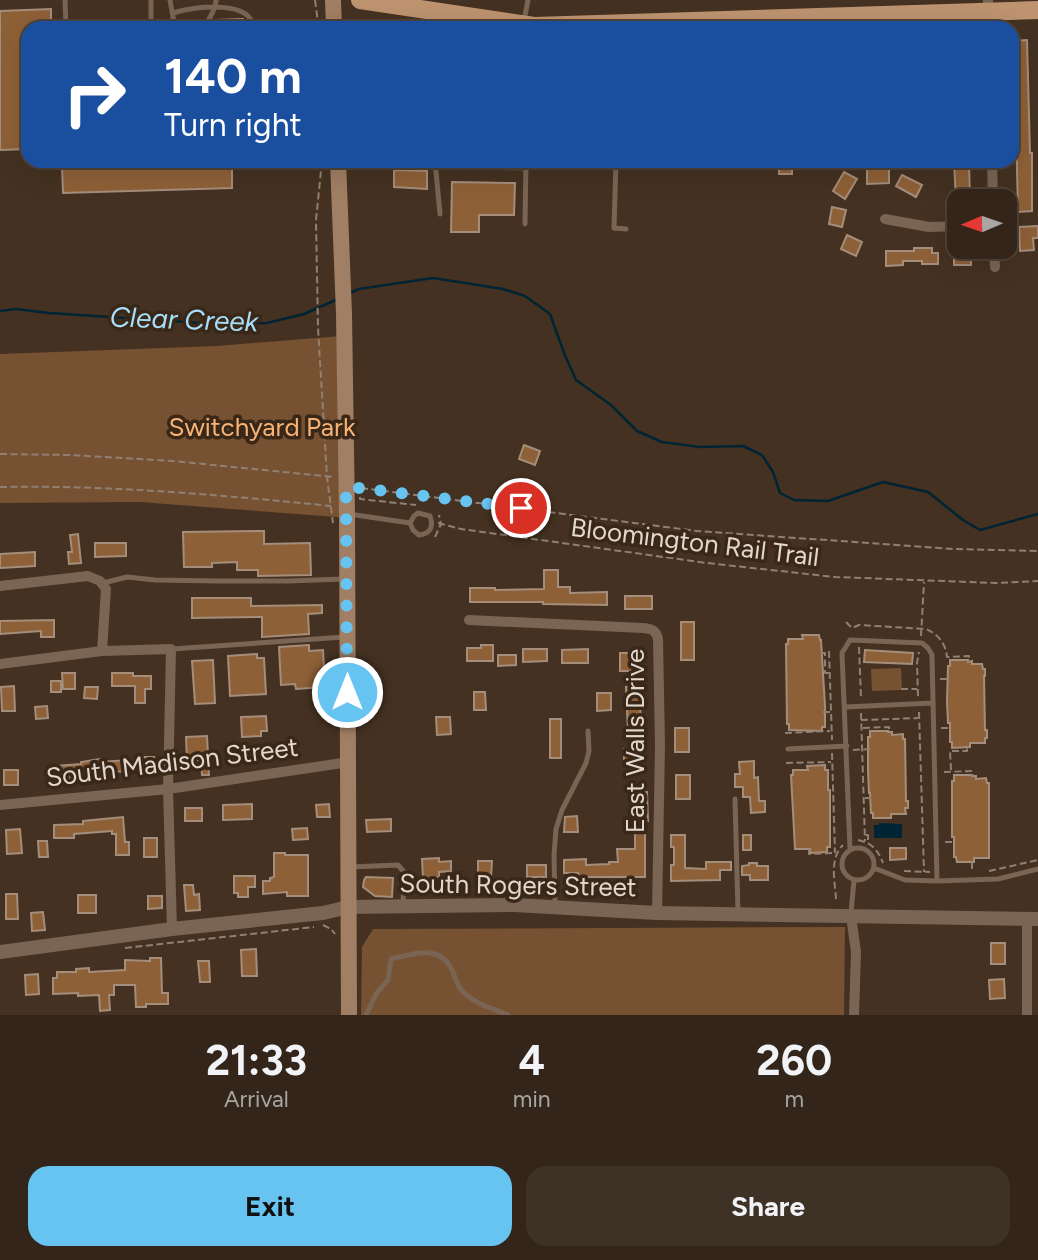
<!DOCTYPE html>
<html lang="en">
<head>
<meta charset="utf-8">
<style>
  :root { --surface:#332519; --page:#3e3126; --text:#f1f3f6; --muted:#a9a5a2; --line:#4e4238; --accent:#67c4f0 }
  body { margin:0; font-family:Figtree,sans-serif; background:var(--page); color:var(--text); height:100vh; display:flex; flex-direction:column; font-size:26px; white-space:nowrap }
  * { box-sizing:border-box; margin:0 }
  p { font-size:23px; color:var(--muted) }
  .icon { flex:none; width:38px; height:38px; fill:none; stroke:currentColor; stroke-width:2; stroke-linecap:round; stroke-linejoin:round }
  .map { position:relative; height:1015px; overflow:hidden }
  .panel { display:flex; flex-direction:column; background:var(--surface); flex:1 }
  .panel>* { flex:none }
  .guide { position:absolute; left:21px; top:21px; width:998px; height:147px; border-radius:21px; box-shadow:0 7px 28px #0002,0 0 0 2px var(--line); background:#1a4fa0; color:#fff; overflow:hidden }
  .needle { width:46px; rotate:268deg }
  .tools { position:absolute; left:947px; top:189px; display:grid; gap:14px }
  .tools a { display:grid; place-items:center; width:70px; height:70px; border-radius:14px; background:var(--surface); box-shadow:0 7px 28px #0002,0 0 0 2px var(--line); font-size:35px }
  .pin { position:absolute; display:grid; place-items:center; width:60px; height:60px; color:#fff; margin:-30px; border:4px solid #fff; border-radius:50%; box-shadow:0 2px 7px #0007 }
  .me { position:absolute; width:77px; margin:-38px; rotate:0deg; stroke-linejoin:round; filter:drop-shadow(0 0 5px #0008) }
  .turn { display:flex; align-items:center; gap:24px; height:147px; padding:0 28px; font-size:32px }
  .turn .icon { width:91px; height:91px; stroke-width:2.5 }
  .turn b { display:block; font-size:49px; line-height:60px }
  .eta { display:flex; justify-content:space-evenly; align-items:center; height:119px; text-align:center }
  .eta b { font-size:42px; font-weight:700; line-height:49px }
  .cta { display:flex; gap:14px; margin-top:auto; padding:14px 28px }
  .cta a { flex:1; height:80px; border-radius:21px; background:var(--accent); color:#111; font-size:28px; font-weight:700; line-height:80px; text-align:center }
  .cta a+a { background:var(--page); color:var(--text) }
  .map>svg:first-child { display:block }
  .green { fill:#775232 }
  .water { fill:#002433 }
  .lines { fill:none; stroke-linecap:round; stroke-linejoin:round }
  .stream { stroke:#002433; stroke-width:2.5 }
  .building { fill:#8e6037; stroke:#a48d7b; stroke-width:2 }
  .path { stroke:#908073; stroke-width:2; stroke-dasharray:7 3.5; stroke-linecap:butt }
  .service { stroke:#7a6554; stroke-width:5 }
  .minor { stroke:#7a6554; stroke-width:10 }
  .tertiary { stroke:#7a6554; stroke-width:14 }
  .secondary { stroke:#a07f64; stroke-width:16 }
  .primary { stroke:#bd9370; stroke-width:18 }
  .route { stroke:#67c4f0; stroke-width:12; stroke-dasharray:0 21.6 }
  .labels { text-anchor:middle; stroke-width:7; stroke-linejoin:round; paint-order:stroke }
  .park-label { font-size:26px; fill:#f8b275; stroke:#392717 }
  .street-label { font-size:26px; fill:#e3d7cd; stroke:#392717 }
  .water-label { font-size:28px; font-style:italic; fill:#a8defa; stroke:#392717 }
</style>
</head>
<body>
<div class="map">
<svg width="1038" height="1015" viewBox="0 0 1038 1015">
  <rect width="100%" height="100%" fill="#443121"/>
  <path class="green" d="M341 336 350 518 140 502 0 503V354L217 346Z
    M901 668 902 690 872 691 871 669Z
    M845 927 844 1015H361L362 947 373 929Z"/>
  <path class="water" d="M879 823 902 824V838H874V825H879Z"/>
  <g class="lines">
    <path class="stream" d="M350 293 359 289 433 278 503 289 525 296 550 314 564 353 576 380 611 405 637 431 662 442 700 447 743 446 762 455 773 472 780 493 794 500 828 501 883 482 928 492 963 520 980 530 1038 514
      M0 311 16 309 49 313 216 324 267 323 304 314 338 299"/>
  </g>
  <path class="building" d="M51 9V28H28V149L0 150V11Z
    M243 19 244 21V28H211L215 20Z
    M1027 40 1030 153H1032V211L1018 212 1014 41Z
    M145 161H232V188L63 193 62 166 145 162Z
    M779 161H792V174H779Z
    M954 161H969L970 201H956Z
    M867 169H889V183L867 184Z
    M394 170 427 171V189L394 187Z
    M844 172 857 179 845 199 833 191Z
    M902 175 922 185 916 197 896 186Z
    M452 182 515 183 514 215H479V232H451Z
    M832 207 846 210 842 227 829 224Z
    M1038 226V238H1033L1034 250 1020 251 1019 227Z
    M847 235 862 242 856 256 841 249Z
    M914 248H932V253H938V264H922V261H903V265L886 266V251H914Z
    M954 248H962V250H971V265H954Z
    M524 445 540 451 535 465 519 459Z
    M264 531V544L310 543 311 575 258 576V570H237V562L212 563V567H184L183 532Z
    M78 534 81 563 69 564 68 552H72L70 535Z
    M95 543H126V556L95 557Z
    M35 552V566L0 568V554Z
    M544 570H558V587H570V593L607 592V605L543 604V602H470V588H495V590L544 589Z
    M625 596H652V609H625Z
    M192 598H251V606L322 605V613L308 614 309 634 262 637V617L192 618Z
    M54 620V637H41V631L0 634V621Z
    M681 622H694V660H681Z
    M802 635H819L820 640H821L825 706V727H822V731L789 730V724H787L786 644H788V639H803Z
    M309 645V651L323 650 325 687 296 689 295 684 281 685 279 647Z
    M481 645H493V661H467V648H481Z
    M523 649H547V661L523 662Z
    M588 649V663H562V650Z
    M865 650 913 653 912 664 864 662Z
    M620 653H633L634 671H620Z
    M257 654V658H264L266 694 230 696 228 656Z
    M498 655H516V665L498 666Z
    M213 660 215 703 195 704 192 661Z
    M950 660H968V662L972 661V664H982L983 669H985V676H984L985 730H987V738H985V743H970V747L952 748V742H950V723H948L947 701 948 666H950Z
    M62 673H75V689H63Z
    M112 673H133V676H151V689H145V703H135V686H112Z
    M51 681H61V692H51Z
    M14 686 15 711H2L1 687Z
    M85 687H98L97 699 84 698Z
    M626 687H640L641 742H643V762H624V749H632L633 733H628Z
    M474 692H485L486 710H474Z
    M597 693H611V710L597 711Z
    M47 706 48 718 36 719 35 707Z
    M266 716 267 731H261V736L242 737 241 717Z
    M436 717H450L451 734 437 735Z
    M550 719H561V758H550Z
    M675 728H689V752H675Z
    M870 731H888V732H892V735L903 734V739H905L906 801H908V808H905L906 814H891V818H873V813H871L870 793H869L868 771V737H870Z
    M207 736 208 755 216 754 217 763 208 764 209 775H202L201 760 187 761 186 737Z
    M143 757H154V768H144Z
    M100 759V762L128 760V771L110 772 76 778 57 779 56 766 81 764V762Z
    M754 761V778L758 777 759 801H765V812L751 813 750 797H743V787H735V774H740L739 762Z
    M825 765V770H828V790H830V847H827V852L810 853V849H795L791 775H793V770H808L807 766Z
    M4 770H18V785H4Z
    M676 775H690V799H676Z
    M954 775H972V776H976V779L986 778 987 783H989V858H974V862H957L956 857H954V837H952V781H954Z
    M647 792 648 821H645V877H579L578 873H564V860L586 859V865L609 864V862H618L617 849H635V822L633 793Z
    M252 804V819L223 820V805Z
    M329 804 330 817H317L316 805Z
    M185 808H202V821H185Z
    M577 816 578 832H564L565 817Z
    M123 817 125 842H129V855H116V834H112V831L74 834V838H54V825L83 824V821Z
    M391 819V831L367 832 366 820Z
    M307 828 308 839 293 840 292 829Z
    M20 829 22 853 7 854 6 830Z
    M671 835H685V868L706 869V862H731V870H720V880L671 881V865H674V847H671Z
    M743 835H751V850H743Z
    M144 838H157V857H144Z
    M38 841H47L48 857H39Z
    M890 848H906V859L890 860Z
    M274 853H285V855H308V896H287V892L263 894V881H270V878L274 877Z
    M439 858V862L451 861V871L439 872V877L423 878 422 859Z
    M478 861H492L491 877 478 876Z
    M749 863H757V866H768V880H750V875H742V866L749 865Z
    M527 865H546V877H527Z
    M234 876H255V887H248V897H238V893H234Z
    M366 877 393 878 392 897 375 896 363 887 364 880Z
    M184 885H193L194 895 199 894 200 910 186 911Z
    M6 894H17L18 919H6Z
    M78 895H96V913H78Z
    M148 896H162V908L148 909Z
    M43 912 45 930 32 931 31 913Z
    M991 943H1005V964H991Z
    M256 949 257 976H242L241 950Z
    M150 958H161L162 993H168V1004H146V1007H136L135 985H114V995H109L110 1010 100 1011 99 995 78 996V993L53 994V978H57V972H76V969L89 968V972L125 970V960L150 961Z
    M198 961H209L210 982H200Z
    M38 974 39 994 26 995 25 975Z
    M1004 979 1005 998 990 999 989 980Z"/>
  <g class="lines">
    <path class="path" d="M315 0 318 23
      M322 161 316 220 318 328 327 477 333 523
      M0 454 71 455 173 461 334 477
      M0 487C110 485 221 495 331 506
      M361 488 697 531 954 549 1038 551
      M360 497V499L416 505
      M438 523 461 529 707 563 835 577 996 583 1038 581
      M435 537 441 524 439 515
      M846 622 852 628 859 625 926 629C938 634 946 644 947 657L969 656V662
      M921 636 924 582
      M859 647 861 698
      M829 651 832 740
      M821 653H825V673H829
      M940 679H949
      M901 689H917
      M918 696 917 663 919 652
      M823 712H830
      M919 712 924 872
      M861 713 865 841
      M861 720 918 718
      M863 728 889 727V732
      M941 728H950
      M785 733 830 731
      M853 750 870 749
      M832 753 835 853
      M786 763 831 762
      M951 770 950 751H967V747
      M944 772 972 771 973 776
      M865 798H871
      M866 835H868V840L870 839
      M858 840C872 843 878 850 883 863
      M945 842H955
      M809 849V854L835 853
      M972 862V871
      M904 871 930 872
      M989 871 1038 860
      M836 899C835 881 829 859 843 845
      M323 925 331 929 335 934
      M125 948 314 927"/>
    <path class="service" d="M65 0 66 28
      M151 0V28
      M170 0 175 28
      M173 13C198 6 252 0 253 28
      M524 21 528 0
      M253 25 304 23 310 28
      M204 28C209 18 215 12 216 1
      M435 161 440 214
      M616 161 614 228 626 229
      M387 165 526 168
      M525 224 526 161
      M349 514 410 523 413 530 419 535C430 534 434 527 430 516L418 513 414 516 410 523
      M103 583 127 577 155 580 218 581H288L344 579
      M172 649 344 637
      M845 707 933 703
      M788 749 847 746
      M735 799 738 912
      M842 864a16 16 0 1 1 32 0a16 16 0 1 1-32 0Z
      M850 849 842 653 850 640 922 643 928 648 932 655 937 881
      M350 867 398 865 404 872 403 906
      M874 868 905 880 937 881 998 879 1038 869
      M555 905 554 855 556 829 562 810 586 763 589 751 588 731
      M851 913 854 880
      M366 1015 376 994 388 980 391 959C412 954 438 944 451 968 455 975 457 987 463 992 475 1004 494 1009 508 1015"/>
    <path class="minor" d="M988 0V28
      M992 161 993 201
      M885 219 929 227 959 226
      M994 247 995 267
      M0 586 88 576 100 581 106 589 102 651
      M469 620 643 628C652 629 656 630 658 639L660 745 657 913
      M0 664 102 651 171 649 168 789 172 929
      M0 805 168 789 349 762
      M851 916 856 952 854 1015
      M1027 1015V919"/>
    <path class="tertiary" d="M0 952 172 929 323 913 348 907 514 905 657 913 1038 919"/>
    <path class="secondary" d="M333 0 334 28
      M338 161 344 314 347 514 349 1015"/>
    <path class="primary" d="M360 0 534 26 1038 10"/>
  </g>
  <g class="lines">
    <path class="route" d="M347 692 346 489 360 488 521 508"/>
  </g>
  <g class="labels">
    <g class="park-label">
      <text x="262" y="436">Switchyard Park</text>
    </g>
    <g class="street-label">
      <text transform="translate(695 542) rotate(7)" y="9">Bloomington Rail Trail</text>
      <text transform="translate(635 741) rotate(-90)" y="9">East Walls Drive</text>
      <text transform="translate(172 762) rotate(-7)" y="9">South Madison Street</text>
      <text transform="translate(518 885) rotate(1)" y="9">South Rogers Street</text>
    </g>
    <g class="water-label">
      <text transform="translate(184 319) rotate(2)" y="10">Clear Creek</text>
    </g>
  </g>
</svg>
<div class="tools">
<a><svg class="needle" viewBox="-14 -14 28 28"><path d="M0-13l5 13h-10z" fill="#e53935"/><path d="M0 13l5-13h-10z" fill="#a9a5a2"/></svg></a>
</div>
<div class="pin" style="left:521px;top:508px;background:#d93025"><svg class="icon" aria-label="arrive" viewBox="0 0 24 24"><path d="M6 21V4h12l-3 4 3 4H6"/></svg></div>
<svg class="me" style="left:347px;top:692px" viewBox="-20 -20 40 40"><circle r="17" fill="#67c4f0" stroke="#fff" stroke-width="3"/><path d="M0-11L8 9 0 5-8 9z" fill="#fff"/></svg>
<div class="guide">
<div class="turn"><svg class="icon" aria-label="right" viewBox="0 0 24 24"><path d="M7 20v-9h11M14 6l5 5-5 5"/></svg><div><b>140 m</b>Turn right</div></div>
</div>
</div>
<section class="panel">
<div class="eta">
<div><b>21:33</b><p>Arrival</p></div>
<div><b>4</b><p>min</p></div>
<div><b>260</b><p>m</p></div>
</div>
<div class="cta"><a>Exit</a><a>Share</a></div>
</section>
</body>
</html>
